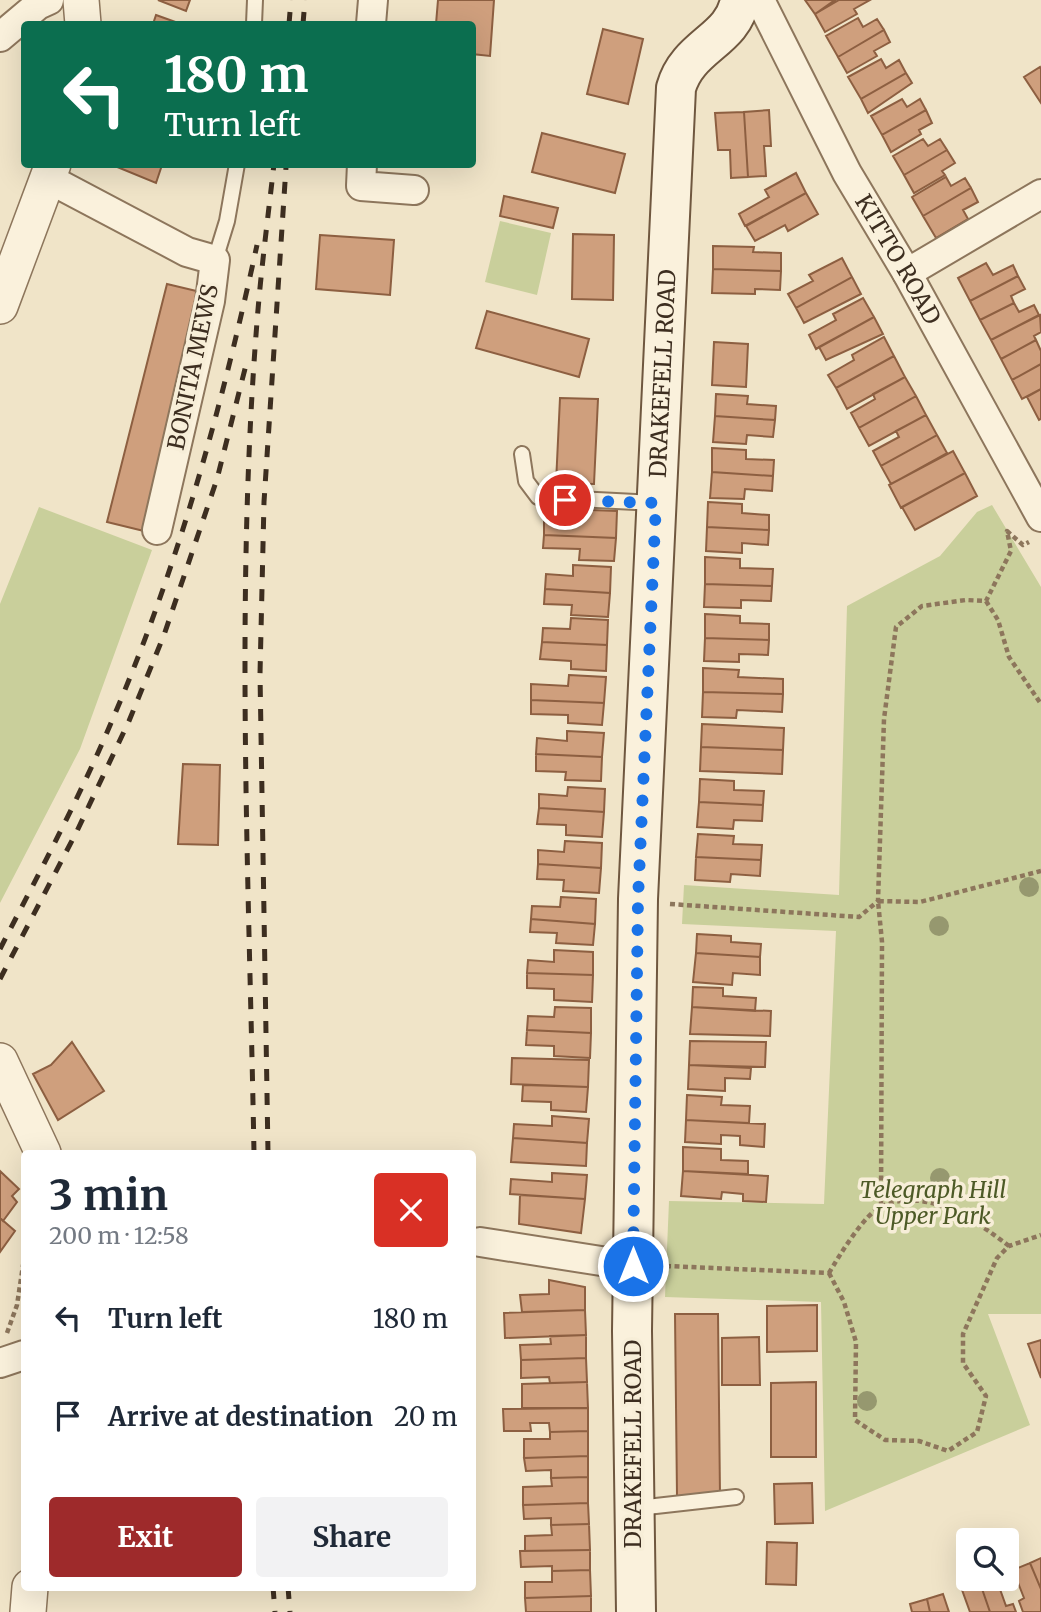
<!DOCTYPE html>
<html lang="en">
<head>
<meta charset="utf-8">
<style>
  :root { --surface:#fff; --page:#f2f2f3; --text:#1f2937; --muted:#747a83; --accent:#9e2a2b }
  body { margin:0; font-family:Merriweather,serif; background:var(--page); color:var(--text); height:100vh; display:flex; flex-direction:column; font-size:26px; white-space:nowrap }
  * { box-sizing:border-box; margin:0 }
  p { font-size:23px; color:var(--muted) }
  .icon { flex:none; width:38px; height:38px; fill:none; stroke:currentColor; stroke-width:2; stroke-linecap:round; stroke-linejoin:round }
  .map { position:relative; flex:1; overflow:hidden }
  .side { position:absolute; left:21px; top:1150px; width:455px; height:441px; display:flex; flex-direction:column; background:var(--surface); border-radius:7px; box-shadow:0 7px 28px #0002 }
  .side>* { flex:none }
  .banner { position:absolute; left:21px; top:21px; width:455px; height:147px; border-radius:7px; box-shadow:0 7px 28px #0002; background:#0b6e4f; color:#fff; overflow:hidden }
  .tools { position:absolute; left:956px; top:1528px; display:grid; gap:14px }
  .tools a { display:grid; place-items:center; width:63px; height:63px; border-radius:7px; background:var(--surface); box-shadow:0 7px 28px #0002; font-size:35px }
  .pin { position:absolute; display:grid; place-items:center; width:60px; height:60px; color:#fff; margin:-30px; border:4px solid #fff; border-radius:50%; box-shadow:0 2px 7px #0007 }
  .me { position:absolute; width:77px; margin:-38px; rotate:0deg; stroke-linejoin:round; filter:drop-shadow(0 0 5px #0008) }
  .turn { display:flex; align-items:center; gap:24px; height:147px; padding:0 28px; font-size:32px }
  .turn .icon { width:91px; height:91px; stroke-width:2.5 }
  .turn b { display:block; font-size:49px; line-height:60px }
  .round { display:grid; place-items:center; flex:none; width:74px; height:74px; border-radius:7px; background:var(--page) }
  .headline { display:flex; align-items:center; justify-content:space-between; height:119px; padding:0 28px }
  h1 { font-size:42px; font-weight:700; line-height:52px }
  .primary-button { display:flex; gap:14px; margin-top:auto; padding:14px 28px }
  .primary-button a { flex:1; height:80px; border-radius:7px; background:var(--accent); color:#fff; font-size:28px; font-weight:700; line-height:80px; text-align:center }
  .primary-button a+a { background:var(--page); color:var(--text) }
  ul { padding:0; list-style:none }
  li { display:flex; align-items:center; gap:21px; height:98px; padding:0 28px }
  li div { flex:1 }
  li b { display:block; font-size:26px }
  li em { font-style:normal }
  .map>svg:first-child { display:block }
  .green { fill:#c9cf9b }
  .building { fill:#cf9f7d; stroke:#8d5f41; stroke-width:2 }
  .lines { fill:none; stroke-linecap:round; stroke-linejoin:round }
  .service-casing { stroke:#8d765c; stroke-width:18 }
  .minor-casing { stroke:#8d765c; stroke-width:32 }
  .tertiary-casing { stroke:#8d765c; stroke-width:38 }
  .secondary-casing { stroke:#6f573f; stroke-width:42 }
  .path { stroke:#8d765c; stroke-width:4.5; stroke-dasharray:5 3.5; stroke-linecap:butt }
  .service { stroke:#faf1dc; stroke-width:14 }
  .minor { stroke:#faf1dc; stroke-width:28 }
  .tertiary { stroke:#faf1dc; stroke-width:35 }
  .secondary { stroke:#faf1dc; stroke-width:38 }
  .rail { stroke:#3d2e20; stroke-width:5; stroke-dasharray:12 12; stroke-linecap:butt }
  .tree { fill:#96986f }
  .route { stroke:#1a73e8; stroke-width:12; stroke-dasharray:0 21.6 }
  .labels { text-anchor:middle; stroke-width:7; stroke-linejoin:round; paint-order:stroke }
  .street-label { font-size:23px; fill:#3d2e20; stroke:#f7eed8 }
  .park-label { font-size:23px; font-style:italic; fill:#4d5a26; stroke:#f7eed8 }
</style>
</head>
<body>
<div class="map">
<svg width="1041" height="1612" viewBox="0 0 1041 1612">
  <rect width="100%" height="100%" fill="#f0e4c8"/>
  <path class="green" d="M500 221 551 233 537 295 485 282Z
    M992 505 1041 587V1314H988L1030 1425 825 1511 821 1302 665 1297 669 1201 824 1204 836 931 682 924 684 885 839 895 847 606 940 556 977 512Z
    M39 507 152 550 80 749 0 903V604Z"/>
  <path class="building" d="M158 0H190L186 11Z
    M438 0H494L490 56 472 54V24H436Z
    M805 0H835L815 14Z
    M839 0H870L854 9 857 14 825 32 815 14Z
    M156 15 181 24H153Z
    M858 18 863 27 877 19 884 30 838 57 826 36Z
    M603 29 643 39 628 104 587 94Z
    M884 30 890 42 874 51 877 56 847 73 838 57Z
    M881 59 886 68 899 60 906 73 861 99 848 77Z
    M1040 67 1041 69V103L1024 77Z
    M906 73 912 83 868 113 861 99Z
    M902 99 907 107 920 99 926 110 882 135 871 116Z
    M769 110 771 146H764L766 176 748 177 744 112Z
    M926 110 932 123 919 130 921 134 891 152 882 135Z
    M744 112 748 177 731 178 730 150H718L715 113Z
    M542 133 625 154 615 193 532 172Z
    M923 139 928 146 940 139 947 150 904 175 893 156Z
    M947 150 955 163 942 171 945 175 914 193 904 175Z
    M110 164H160L162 165 156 183Z
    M796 173 806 193 745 226 739 214 769 197 765 190Z
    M946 177 951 186 965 178 971 188 923 216 912 197Z
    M971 188 978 202 963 210 968 219 936 238 923 216Z
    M806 193 818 214 788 231 785 225 755 241 746 226Z
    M504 196 558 208 553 228 500 216Z
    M573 234 614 235 613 300 572 299Z
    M320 235 394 240 390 295 316 289Z
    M713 246 754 247 753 252 781 253V271L713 269Z
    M842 258 852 277 796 308 788 294 813 281 809 275Z
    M986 263 993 275 1013 265 1018 276 970 301 958 278Z
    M713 269 781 271 780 290 755 289V294L712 293Z
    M1018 276 1025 289 1011 296 1014 303 980 320 970 301Z
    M852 277 861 294 804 323 796 308Z
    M167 284 209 294 148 532 107 522Z
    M863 298 874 317 816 349 809 335 836 320 833 314Z
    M1014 303 1019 312 1034 305 1039 315 991 340 980 320Z
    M487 311 589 339 579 377 476 348Z
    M1040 315 1041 332 1034 336 1036 340 1001 359 991 340Z
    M874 317 883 334 826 360 819 347Z
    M884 337 894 356 836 388 828 375 854 360 852 355Z
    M1036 340 1041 351V364L1012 380 1001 359Z
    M714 342 748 344 746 387 712 385Z
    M894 356 905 377 847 409 836 388Z
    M1041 364V389L1022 399 1012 380Z
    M905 377 916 396 859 428 851 413 875 399 873 394Z
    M1041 389V419L1039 420 1027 397Z
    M716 394 748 396 747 404 776 406 775 420 715 416Z
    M916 396 926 415 869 446 859 428Z
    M560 398 598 399 594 484 556 483Z
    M926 415 937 435 881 466 873 451 899 437 896 431Z
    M715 416 775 420 773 437 747 435 746 444 713 442Z
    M937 435 947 453 891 484 881 466Z
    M712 448 746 450V459L774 460 773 476 712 472Z
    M953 451 965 473 901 508 889 485Z
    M712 472 773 476 772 491 745 489 744 499 710 498Z
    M965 473 977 496 915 530 902 507Z
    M708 502 742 504V513L769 515V530L707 527Z
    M564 509 617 511 616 538 544 535V518L564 519Z
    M707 527 769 530 768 545 742 543V553L706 551Z
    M544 535 616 538 614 561 579 560 580 549 543 548Z
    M705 557 740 559V568L773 569 772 586 705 584Z
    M573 565 611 567 610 593 545 589 546 574 573 576Z
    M705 584 772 586 771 601 741 600V608L704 607Z
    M545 589 610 593 608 617 571 615 572 605 544 604Z
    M705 614 740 616V623L769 624V640L705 638Z
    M571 618 608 620 607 645 542 642 543 628 570 629Z
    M705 638 769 640 768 655 739 654V662L704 661Z
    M542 642 607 645 606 671 571 669V661L540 659Z
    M703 668 739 670 738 677 783 679V694L703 692Z
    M569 675 606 677 604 703 531 700V684L568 686Z
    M703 692 783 694 782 712 737 710 736 718 702 717Z
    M531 700 604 703 602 725 568 723V715L531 714Z
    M702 724 784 728 783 750 701 747Z
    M567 731 604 733 602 757 536 754 537 738 567 741Z
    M701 747 783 750 782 774 700 771Z
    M536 754 602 757 601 781 565 780 566 772 536 771Z
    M183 764 220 765 218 845 178 844Z
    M700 779 734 781V790L764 791 763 805 699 802Z
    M568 787 605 789 604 812 539 808V794L567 796Z
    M699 802 763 805 762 821 734 820 733 829 697 827Z
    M539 808 604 812 602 837 566 835V825L537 824Z
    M698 834 734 836 733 844 762 845 761 860 696 857Z
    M565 841 602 843 601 868 538 864V850L564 852Z
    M696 857 761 860 760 876 731 874 730 882 695 880Z
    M538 864 601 868 599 893 563 891 564 880 537 879Z
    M561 897 596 899 595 924 531 919 532 906 560 907Z
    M531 919 595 924 593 945 556 943 557 933 530 932Z
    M697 934 731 936V942L761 944 760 957 696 953Z
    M554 950 593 952V975L527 973 528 960 554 962Z
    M696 953 760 957V975L733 973 732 985 693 982Z
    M527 973 593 975 592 1002 554 1000V989L527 988Z
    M693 987 723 988V996L756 998 755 1011 692 1007Z
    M555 1007 591 1008V1033L527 1030 528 1016 554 1017Z
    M692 1007 771 1011 770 1036 690 1034Z
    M527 1030 591 1033 590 1058 554 1056V1046L526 1045Z
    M690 1041 766 1042 765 1067 689 1065Z
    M72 1042 104 1091 58 1120 33 1074 51 1065Z
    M512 1058 589 1060 588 1087 511 1084Z
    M689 1065 751 1068 750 1079 725 1078V1091L688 1089Z
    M523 1085 588 1087 586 1112 551 1110V1102L522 1101Z
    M687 1095 722 1097 721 1105 750 1106 749 1123 686 1120Z
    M552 1116 589 1119 587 1143 513 1138 514 1124 552 1126Z
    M686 1120 765 1124 764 1147 740 1145V1136L721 1135V1144L685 1142Z
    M513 1138 587 1143 586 1166 511 1162Z
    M683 1147 721 1149V1160L748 1161V1174L683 1171Z
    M0 1171 19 1189 12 1196 17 1202 3 1221 0 1218Z
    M683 1171 768 1176 766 1202 743 1201V1194L722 1192 721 1199 681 1196Z
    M552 1173 587 1175 585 1199 510 1194 511 1179 552 1182Z
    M520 1195 585 1199 581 1233 519 1224Z
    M0 1218 15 1231 0 1252Z
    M549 1280 585 1287V1310L522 1312 520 1295 549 1294Z
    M817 1305V1351L767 1352V1306Z
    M585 1310 586 1335 505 1338 504 1313Z
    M675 1314H718L720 1496H677Z
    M586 1335V1358L521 1360 520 1345 551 1344 550 1336Z
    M759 1337 760 1385H722V1338Z
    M1041 1340V1378L1028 1344Z
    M586 1358 587 1382 550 1383 549 1377 521 1378V1360Z
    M587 1382 588 1408H522V1384Z
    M816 1382V1457H771V1383Z
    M588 1408V1431L550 1432 549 1423H530L531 1431H504L503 1409Z
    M588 1431V1456L524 1458V1439H550V1432Z
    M588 1456V1477L551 1478V1470L526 1471 524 1458Z
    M588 1477V1503L523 1505V1487L552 1486 551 1478Z
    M812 1483 813 1523 775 1524 774 1484Z
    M588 1503 589 1524 551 1525V1518L524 1519 523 1505Z
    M589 1524 590 1550 525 1551V1536L552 1535 551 1525Z
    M767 1542 797 1543 796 1585 766 1584Z
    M590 1550V1570L552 1571V1566L521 1567 520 1551Z
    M1041 1558V1589L1030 1563Z
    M1030 1563 1041 1589V1612H1023L1019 1601 1024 1598 1013 1570Z
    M590 1570 591 1596 525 1598V1582H552V1571Z
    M996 1578 1006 1606 1013 1604 1016 1612H990L979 1580Z
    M979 1580 990 1612H970L961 1587Z
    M943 1594 949 1612H930L927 1599Z
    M591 1596V1612H526L525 1598Z
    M927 1599 930 1612H912L910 1604Z"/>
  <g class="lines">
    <defs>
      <path id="service" d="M254 24 255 0
        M215 260 227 221 237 164
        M522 454 526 481 538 497 655 503
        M638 1508 736 1497"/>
      <g id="minor">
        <path id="s1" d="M760 0 847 173 907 273 1041 517"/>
        <path d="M371 24 373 0"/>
        <path d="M0 37 38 5 49 0"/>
        <path d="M362 164 361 186 414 190"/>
        <path d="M49 179 187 252 215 260 210 301 157 530"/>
        <path d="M907 273 1041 194"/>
        <path d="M480 1242 633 1266"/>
        <path d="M0 1363 24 1355"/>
      </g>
      <path id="tertiary" d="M81 0 83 24
        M0 306 53 164
        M0 1061 43 1153
        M28 1612 30 1587"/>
      <g id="secondary">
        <path id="s2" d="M636 1612 632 1331 638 899 676 88C688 45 733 41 740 0"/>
      </g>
    </defs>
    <use href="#service" class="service-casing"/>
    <use href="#minor" class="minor-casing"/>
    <use href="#tertiary" class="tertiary-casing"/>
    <use href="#secondary" class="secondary-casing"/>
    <path class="path" d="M986 601 998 620 1009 657 1041 704
      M670 904 859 917 878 901 884 719 896 627 922 606 966 600 986 601 1011 551 1007 531 1023 545 1029 542
      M881 1206 882 942 878 901 920 902 1041 871
      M666 1266 829 1273
      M829 1273 844 1302 856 1342 855 1420 885 1440 919 1441 948 1451 977 1432 986 1396 963 1363V1334L997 1258 1009 1246 1041 1235
      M829 1273C839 1256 865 1213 882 1206 928 1187 975 1220 1009 1246
      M7 1333 17 1305 24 1259"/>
    <use href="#service" class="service"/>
    <use href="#minor" class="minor"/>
    <use href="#tertiary" class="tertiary"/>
    <use href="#secondary" class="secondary"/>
    <path class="rail" d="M289 24 291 0
      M303 24 305 0
      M0 949C39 873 81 795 114 716 179 564 222 406 257 245
      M0 979 77 831 129 721 164 635 217 479 248 357
      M254 1153C249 877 235 598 257 322 261 270 268 217 274 164
      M268 1153 260 674 264 502 286 167
      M273 1587 275 1612
      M288 1587 290 1612"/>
  </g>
  <g class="tree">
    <circle cx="1029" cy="887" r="10"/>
    <circle cx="939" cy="926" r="10"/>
    <circle cx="940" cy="1178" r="10"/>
    <circle cx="867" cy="1401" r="10"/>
  </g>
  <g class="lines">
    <path class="route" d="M565 500 656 503 638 899 633 1266"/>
  </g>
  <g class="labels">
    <g class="street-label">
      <text dy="8" stroke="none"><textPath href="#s1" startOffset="294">KITTO ROAD</textPath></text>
      <text transform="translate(193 367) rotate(-78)" y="8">BONITA MEWS</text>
      <text dy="8" stroke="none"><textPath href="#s2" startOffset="1239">DRAKEFELL ROAD</textPath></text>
      <text transform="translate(633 1444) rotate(-90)" y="8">DRAKEFELL ROAD</text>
    </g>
    <g class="park-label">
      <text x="933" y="1198">Telegraph Hill<tspan x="933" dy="26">Upper Park</tspan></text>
    </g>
  </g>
</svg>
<div class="tools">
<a><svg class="icon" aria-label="search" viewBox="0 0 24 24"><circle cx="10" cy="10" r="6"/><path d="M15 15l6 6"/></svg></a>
</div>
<div class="pin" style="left:565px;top:500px;background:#d93025"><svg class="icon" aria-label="arrive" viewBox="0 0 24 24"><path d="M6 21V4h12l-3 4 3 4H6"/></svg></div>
<svg class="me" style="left:633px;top:1266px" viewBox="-20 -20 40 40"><circle r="17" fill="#1a73e8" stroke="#fff" stroke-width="3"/><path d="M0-11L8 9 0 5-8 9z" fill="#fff"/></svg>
<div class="banner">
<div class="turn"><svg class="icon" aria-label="left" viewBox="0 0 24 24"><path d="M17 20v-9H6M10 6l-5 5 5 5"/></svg><div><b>180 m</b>Turn left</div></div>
</div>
<section class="side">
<div class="headline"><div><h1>3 min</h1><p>200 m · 12:58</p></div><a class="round" style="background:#d93025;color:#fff"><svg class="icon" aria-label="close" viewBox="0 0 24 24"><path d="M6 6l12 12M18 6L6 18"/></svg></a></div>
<ul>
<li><svg class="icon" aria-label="left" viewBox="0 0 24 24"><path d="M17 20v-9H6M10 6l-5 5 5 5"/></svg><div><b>Turn left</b></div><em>180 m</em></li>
<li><svg class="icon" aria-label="arrive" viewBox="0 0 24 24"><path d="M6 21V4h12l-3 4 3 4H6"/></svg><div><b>Arrive at destination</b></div><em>20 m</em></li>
</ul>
<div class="primary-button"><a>Exit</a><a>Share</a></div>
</section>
</div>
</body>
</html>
